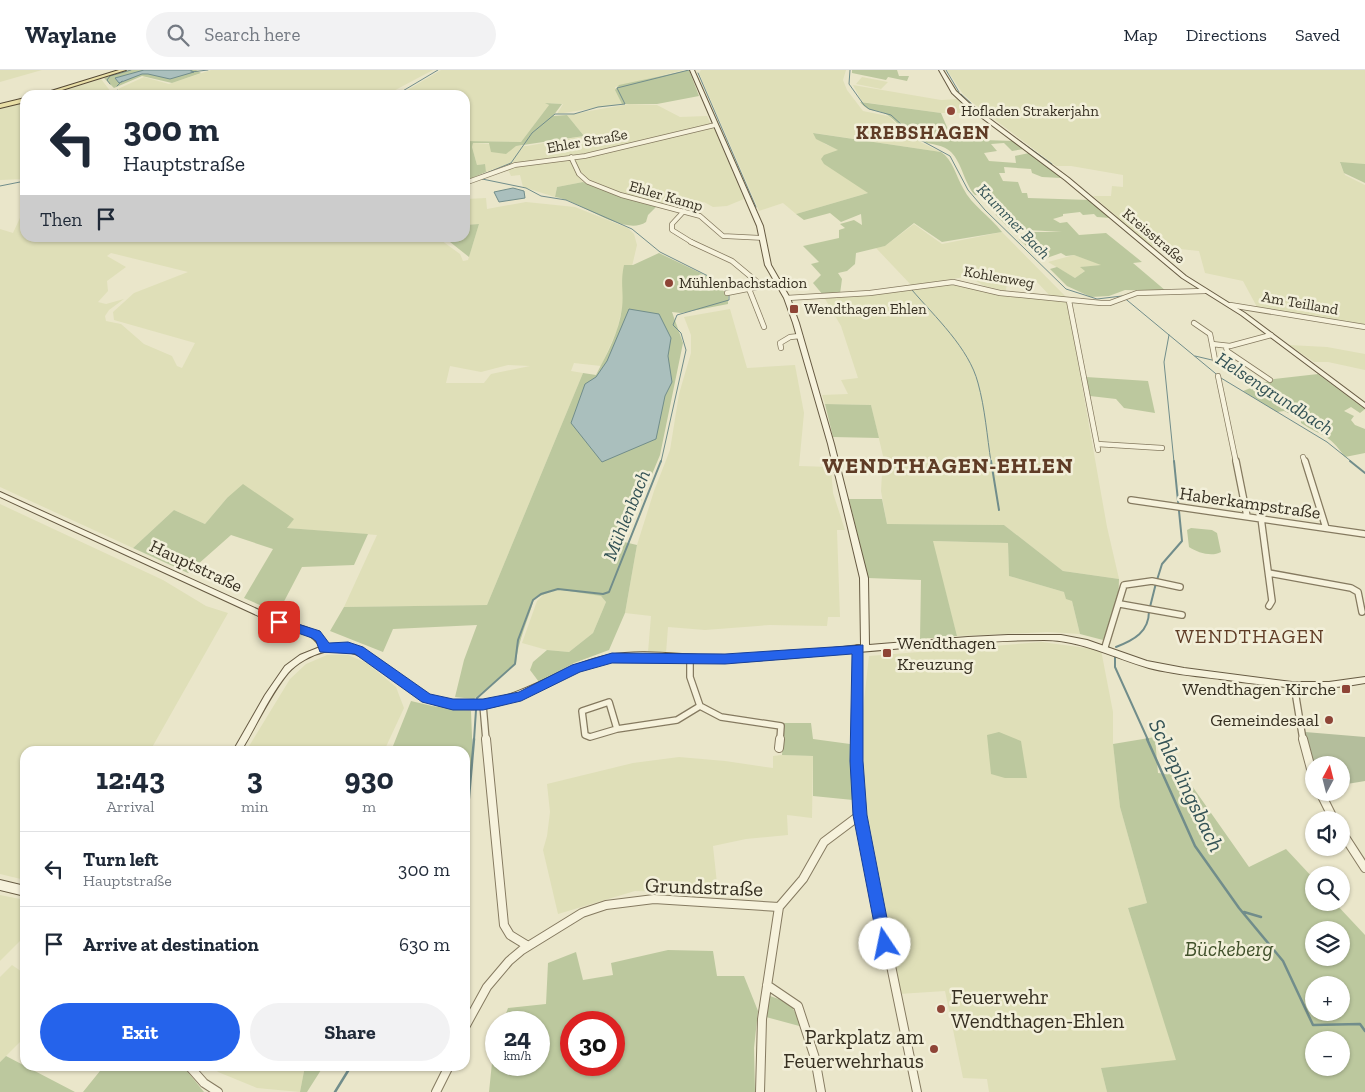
<!DOCTYPE html>
<html lang="en">
<head>
<meta charset="utf-8">
<style>
  :root { --surface:#fff; --page:#f2f2f3; --text:#1f2937; --muted:#747a83; --line:#e0e1e3; --accent:#2563eb }
  body { margin:0; font-family:"Zilla Slab",serif; background:var(--page); color:var(--text); height:100vh; display:flex; flex-direction:column; font-size:19px; white-space:nowrap }
  * { box-sizing:border-box; margin:0 }
  p { font-size:16px; color:var(--muted) }
  .icon { flex:none; width:28px; height:28px; fill:none; stroke:currentColor; stroke-width:2; stroke-linecap:round; stroke-linejoin:round }
  .map { position:relative; flex:1; overflow:hidden }
  .details { position:absolute; left:20px; top:676px; width:450px; height:325px; display:flex; flex-direction:column; background:var(--surface); border-radius:15px; box-shadow:0 1px 4px #0004 }
  .details>* { flex:none }
  .hud { position:absolute; left:20px; top:20px; width:450px; height:152px; border-radius:15px; box-shadow:0 1px 4px #0004; background:#fff; color:var(--text); overflow:hidden }
  .needle { width:32px; rotate:7deg }
  .tools { position:absolute; left:1305px; top:686px; display:grid; gap:10px }
  .tools a { display:grid; place-items:center; width:45px; height:45px; border-radius:50%; background:var(--surface); box-shadow:0 1px 4px #0004; font-size:25px }
  .speed { position:absolute; left:485px; top:941px; display:flex; gap:10px; font-size:25px; font-weight:700; text-align:center }
  .speed>* { display:grid; place-content:center; width:65px; height:65px; border-radius:50%; background:var(--surface); box-shadow:0 1px 4px #0004; line-height:1 }
  .speed small { font-size:12px; font-weight:400 }
  .speed .limit { border:8px solid #d22; background:#fff; color:#111 }
  .pin { position:absolute; display:grid; place-items:center; width:42px; height:42px; color:#fff; margin:-21px; border-radius:10px; box-shadow:0 2px 8px #0006 }
  .me { position:absolute; width:55px; margin:-28px; rotate:349deg; stroke-linejoin:round; filter:drop-shadow(0 0 4px #0008) }
  .turn { display:flex; align-items:center; gap:18px; height:105px; padding:0 20px; font-size:22px }
  .turn .icon { width:65px; height:65px; stroke-width:2.5 }
  .turn b { display:block; font-size:35px; line-height:42px }
  .then { display:flex; align-items:center; height:48px; padding:0 20px; background:#0003; gap:10px; font-size:19px }
  .eta { display:flex; justify-content:space-evenly; align-items:center; height:85px; text-align:center }
  .eta b { font-size:30px; font-weight:700; line-height:35px }
  .button { display:flex; gap:10px; margin-top:auto; padding:10px 20px }
  .button a { flex:1; height:58px; border-radius:30px; background:var(--accent); color:#fff; font-size:20px; font-weight:700; line-height:58px; text-align:center }
  .button a+a { background:var(--page); color:var(--text) }
  ul { padding:0; list-style:none }
  li { display:flex; align-items:center; gap:15px; height:75px; padding:0 20px; border-top:1px solid var(--line) }
  li div { flex:1 }
  li b { display:block; font-size:19px }
  li em { font-style:normal }
  header { display:flex; align-items:center; gap:30px; box-sizing:border-box; height:70px; padding:0 25px; background:var(--surface); border-bottom:1px solid var(--line) }
  header strong { font-size:24px }
  nav { display:flex; gap:28px; margin-inline-start:auto; font-size:18px }
  .search { width:350px; height:45px; background:var(--page); display:flex; align-items:center; gap:12px; box-sizing:border-box; padding:0 18px; border-radius:28px; color:var(--muted); font-size:19px }
  .map>svg:first-child { display:block }
  .farmland { fill:#dfdfb8; fill-rule:evenodd }
  .green { fill:#bcc89e; fill-rule:evenodd }
  .cemetery { fill:#b4be9c }
  .water { fill:#aabfbd; stroke:#718d8b }
  .lines { fill:none; stroke-linecap:round; stroke-linejoin:round }
  .stream-far2 { stroke:#718d8b; stroke-width:1 }
  .stream-far1 { stroke:#718d8b; stroke-width:2 }
  .stream { stroke:#718d8b; stroke-width:2.5 }
  .street-far3-casing { stroke:#857a60; stroke-width:5.5 }
  .street-far2-casing { stroke:#857a60; stroke-width:6 }
  .street-far1-casing { stroke:#857a60; stroke-width:8 }
  .street-casing { stroke:#857a60; stroke-width:10 }
  .secondary-casing { stroke:#675b43; stroke-width:2 }
  .primary-casing { stroke:#544833; stroke-width:2 }
  .street-far3 { stroke:#f6f2dc; stroke-width:4 }
  .street-far2 { stroke:#f6f2dc; stroke-width:4.5 }
  .street-far1 { stroke:#f6f2dc; stroke-width:5.5 }
  .street { stroke:#f6f2dc; stroke-width:8 }
  .secondary { fill:#f6f2dc; fill-rule:evenodd }
  .primary { fill:#e9dfa6; fill-rule:evenodd }
  .route { fill:#2563eb; stroke:#184099 }
  .poi-dot { fill:#8e4436; stroke:#f2efd9; stroke-width:2 }
  .labels { text-anchor:middle; stroke-width:5; stroke-linejoin:round; paint-order:stroke }
  .far-poi-label { font-size:15px; fill:#373022; stroke:#f2efd9; text-anchor:start }
  .far-street-label { font-size:15px; fill:#373022; stroke:#f2efd9 }
  .far-water-label { font-size:16px; font-style:italic; fill:#335255; stroke:#f2efd9 }
  .street-label { font-size:18px; fill:#373022; stroke:#f2efd9 }
  .poi-label { font-size:18px; fill:#373022; stroke:#f2efd9; text-anchor:end }
  .far-district-label { font-size:19px; font-weight:bold; letter-spacing:1px; fill:#5f3c26; stroke:#f2efd9 }
  .water-label { font-size:19px; font-style:italic; fill:#335255; stroke:#f2efd9 }
  .quarter-label { font-size:20px; letter-spacing:1px; fill:#5f3c26; stroke:#f2efd9 }
  .near-street-label { font-size:21px; fill:#373022; stroke:#f2efd9 }
  .near-park-label { font-size:21px; font-style:italic; fill:#41512b; stroke:#f2efd9 }
  .near-poi-label { font-size:21px; fill:#373022; stroke:#f2efd9; text-anchor:start }
  .district-label { font-size:22px; font-weight:bold; letter-spacing:1px; fill:#5f3c26; stroke:#f2efd9 }
  .near-water-label { font-size:22px; font-style:italic; fill:#335255; stroke:#f2efd9 }
</style>
</head>
<body>
<header>
<strong>Waylane</strong>
<div class="search"><svg class="icon" aria-label="search" viewBox="0 0 24 24"><circle cx="10" cy="10" r="6"/><path d="M15 15l6 6"/></svg>Search here</div>
<nav><a>Map</a><a>Directions</a><a>Saved</a></nav>
</header>
<div class="map">
<svg width="1365" height="1022" viewBox="0 0 1365 1022">
  <rect width="100%" height="100%" fill="#eae6ca"/>
  <path class="farmland" d="M0 0H42L0 12Z
    M211 0H433L386 25H113L120 18 144 7 169 14Z
    M441 0H684L615 17 622 34 557 44 563 34 546 33 549 35 521 72 465 71V25H399Z
    M701 0H846L843 10 847 20 863 41 888 46 912 68 941 82 814 63 825 74 839 80 852 111 868 123 796 144 783 133 759 141 699 3Z
    M947 0H1365V94L1340 93 1345 105 1365 115V256L1257 237 1243 211 1205 203 1199 181 1151 176 1093 126H1111L1112 116 1123 117V105L1071 96H1056L973 33 963 24Z
    M862 7 888 12 881 19 856 14Z
    M101 9 111 22 109 25H51Z
    M853 15 941 30 958 29 976 43H941L862 32Z
    M25 32V109L0 110V39Z
    M629 34 657 35 680 47 707 46 711 55 568 88 583 112 557 117 555 127 523 117 520 105 511 106 506 95 486 102 484 94 477 95 472 77 473 73 527 76 584 66 567 45Z
    M713 56 744 129 727 136 713 137 704 132 683 140 623 124 589 111 582 106 572 89Z
    M465 126 466 129 486 128 487 139 526 132 575 137 628 158 634 164 637 175 617 260 601 296 574 293 571 301 583 303 487 535 344 537 377 465 287 458 293 449 227 428 205 454 174 440 133 478 0 417V159L13 163 25 137V168H438L460 184 463 191 468 190 479 154 465 155ZM111 183 188 202 134 223 113 242 114 250 195 273 182 298 177 296 172 286 144 274 121 254 106 251 105 246 109 240 124 229 106 234 98 232 108 221 107 211 126 197 107 186ZM508 295 530 296 491 304 484 313H446L450 296 481 302Z
    M914 154 942 174 1002 162 1068 229 1051 227 1036 211 1026 208 1007 210 1006 221 984 216 973 209 964 207 912 216 876 178 885 176Z
    M1074 185 1103 195 1081 197 1086 200 1075 208 1048 192Z
    M954 213 988 221 1067 231 1107 457 1119 509 1063 501 1004 455 887 454 881 421 883 386 871 335 825 334 822 325 848 324 841 310 858 308 841 256 824 227Z
    M730 239 747 298 795 295 804 343 799 396 831 397 833 423 845 460H837L840 547H828L827 556 769 555 705 560 668 557 666 583 648 582 651 546 625 543 637 475 654 421 670 380 679 324 691 283V265L684 247Z
    M1289 275 1327 277 1365 284V300L1328 292H1314Z
    M0 434 163 510 206 536 228 543 150 681H25V810L0 804Z
    M932 471 1008 473 1009 506 1064 522 1072 531 1080 564 1048 562 957 566Z
    M557 518 601 526 606 532 593 563 569 582 547 580 522 573 537 531 543 525Z
    M1042 572 1101 580 1113 642V674L1120 737 1147 833 1128 838 1177 991 1101 998 1107 1022H989L987 1009 963 1008 945 921 899 924 868 761 864 718 863 640 869 586Z
    M327 585H348L367 593 396 617 404 638 384 681H246L290 609 306 594Z
    M782 685 813 686 812 748 787 745 788 765 746 769 713 776 718 823 635 821 558 844 543 780 547 766 550 742 547 714 633 693 679 687 725 691 773 698V686Z
    M0 825 25 830V866L0 891Z
    M12 895 25 904V967L0 992V907Z
    M213 996H305L300 1022 257 1018 218 1002Z"/>
  <path class="green" d="M130 0H196L201 3 172 13 142 6 114 18 104 8Z
    M689 0 699 26 657 34H622L615 20 619 15Z
    M852 0H897L899 6H909L907 11 888 7 886 10 852 3Z
    M860 32 941 43 952 69 1014 71 1024 79 1012 81 1004 73 991 74 997 81 984 83 989 91 1016 93 1015 86 1029 83 1062 108 1042 107 1032 103 1031 99 1004 97 1005 103H999L1003 111 1018 112 1022 123H1027L1028 128 1090 130 1111 148 1097 147 1094 144 1083 145 1080 142 1063 144V146L1053 149 1060 153 1067 152 1079 165 1106 163 1142 192 1133 193 1166 221 1125 220 1109 226 1091 227 1067 216 1050 199 1057 197 1075 208 1085 201 1080 197 1101 195 1074 185 1066 186 1061 183 1041 190 1019 169 1031 162H1062L1010 159 996 145 987 126 975 125C965 115 962 93 951 82 944 75 931 74 923 72 909 70 898 51 886 44 875 38 870 44 860 32Z
    M545 33 562 34 553 46 567 45 584 66 516 76 506 84 491 82 489 73H473L472 77 477 95 485 94 486 102 465 111V71L521 72 549 35Z
    M813 63 941 82C953 90 956 106 963 118 972 136 990 146 1002 162L942 172 914 153 885 176 856 183 855 194 847 201 838 203 842 209 840 224 823 225 813 213 821 205 811 194 819 192 803 176 839 168V160L845 158 840 154 854 150 862 155 861 144 841 152 830 143 804 150 796 144 868 123 824 94 821 89 824 85 838 80 816 69Z
    M1340 92 1365 94V113L1344 103Z
    M583 112 612 123 658 135 648 145 646 152C624 167 581 131 555 127L557 117Z
    M479 154 469 187 445 168H465V155Z
    M659 183 713 209 728 226V234L681 243 672 242 683 273 660 385 624 472 637 475 625 543 609 580 574 593 539 612 530 600 533 592 547 580 569 582 593 563 606 532 601 526 556 519 534 529C528 551 518 570 516 593L474 629 455 627 464 590 477 555 393 559 383 582 330 561 344 537 487 535 583 303 596 305C607 284 619 262 622 238 624 222 620 213 624 195H633Z
    M1318 304 1365 339 1360 343 1351 337 1344 341 1354 346 1351 350 1355 355 1365 359V383L1345 387C1327 362 1324 368 1301 353V349L1284 341 1277 342 1243 321 1274 309Z
    M1086 307 1148 311 1155 343 1124 338 1116 329 1090 326Z
    M825 334 871 335 879 368 833 367Z
    M243 414 294 449 287 458 368 464 354 495 302 497 278 543 244 528 273 479 231 465 188 503 133 478 174 440 205 454 227 428Z
    M849 429H882L887 454 1004 455 1063 501 1119 509C1119 531 1114 551 1103 570L1080 564 1072 531 1066 529 1064 522 1009 506 1008 473 933 471 957 566 920 569 921 510 868 508Z
    M1191 458 1212 460 1217 463 1221 482C1212 487 1198 483 1189 477L1187 460Z
    M411 631 432 636 471 641 473 693 465 751V681H391Z
    M784 653H811L813 669 850 674 853 730 813 726V686L782 685Z
    M999 662 1021 671 1027 708H1005L991 704 987 665Z
    M1155 667 1158 703 1185 706 1249 797 1286 779 1314 809V832L1335 833 1365 865V1022H1107L1101 998 1176 990 1128 838 1147 833 1120 737 1113 674ZM1314 860H1341V888H1314ZM1314 915H1341V942H1314ZM1314 970H1341V998H1314Z
    M668 880 713 881 717 906H744L758 941 754 978 755 1022H489L493 983 496 972V995H539V952H503L508 938 546 934 548 893 576 882 583 910 613 905 611 893ZM571 952H614V995H571Z
    M770 926 790 933 803 957 766 947Z
    M6 986 75 1022H0V992Z
    M104 996H183L204 1022H83Z
    M305 996H330L321 1000 307 1022H300Z"/>
  <path class="cemetery" d="M1305 662 1365 667V711L1341 715V695H1314L1309 691Z"/>
  <path class="water" d="M144 0H190L194 2 170 9 148 4H142L119 13 115 8Z
    M513 118 524 121 525 128 499 132 494 122Z
    M629 239 659 244 671 268 668 286 672 312 665 326 656 369 602 392 571 353 585 314 596 307 607 291Z"/>
  <g class="lines">
    <path class="stream-far2" d="M850 0 849 14 864 35 869 39 891 45 915 67 950 86 968 120 985 140 1066 219 1097 229 1122 226 1221 308 1327 372 1352 392
      M946 0 959 22
      M191 2 208 0
      M698 3 756 137
      M110 14 107 10 110 6 131 0
      M117 16 122 11
      M961 24 973 35
      M112 25 117 20
      M396 25 438 0
      M1020 71 1052 94
      M479 106 511 93 532 63 555 44H574L598 37 625 34 617 18 689 0
      M482 109 526 118 541 126 566 130 632 159 660 182 712 208 727 222
      M0 116 25 111
      M912 220C935 247 969 278 978 313 985 338 987 366 991 392
      M1169 265 1164 292 1174 392
      M1195 286 1212 290
      M661 392 686 280 681 263 673 255 677 245 729 230V225"/>
    <path class="stream-far1" d="M991 391 999 440
      M1350 391 1365 403
      M1157 510 1162 494 1182 471 1174 391
      M1150 537 1156 513
      M1116 577C1134 570 1149 562 1149 541
      M1115 586V597L1148 670
      M477 628 515 594 518 570 533 530 541 524 558 519 603 524 609 522 661 391
      M474 670 476 640"/>
    <path class="stream" d="M1147 669 1195 776 1239 838 1283 891 1313 955 1360 954 1365 961
      M465 773 474 669
      M1244 842 1261 847
      M335 1022 351 996"/>
    <defs>
      <path id="street-far3" d="M571 87 579 104 588 112 621 125 700 146 723 166 763 168
        M465 113 515 95 585 86 715 55
        M684 141 672 154V160L693 173"/>
      <path id="street-far2" d="M691 172 732 191 762 216
        M749 219 764 257
        M727 223 778 213
        M787 228 870 223 953 212 1000 223 1101 233H1110L1137 223 1205 221
        M1069 231 1098 380
        M1230 235 1365 257
        M1194 253 1210 264 1212 274 1230 276 1271 265
        M1212 274 1215 290
        M1226 277 1227 281 1270 310
        M781 278 780 273 790 267 800 266
        M1218 306 1236 392
        M1097 374 1162 378
        M1303 387 1305 392"/>
      <path id="street-far1" d="M1236 391 1247 446
        M1305 391 1326 458
        M1131 430 1365 464
        M1261 448 1272 531 1269 536
        M1269 503 1351 518 1358 522 1362 542
        M1120 534 1182 545
        M1105 577 1124 515 1152 511 1180 517
        M690 589V607L700 636
        M1294 615 1303 670
        M609 632 617 659 590 667 585 665 582 641Z
        M483 635 486 670
        M617 659 677 650 700 636 721 647 781 656 780 670
        M857 670 858 578"/>
      <path id="street" d="M486 669 504 855 510 865 528 876
        M857 669 860 745 917 1022
        M1303 669 1314 710
        M779 678 780 669
        M1320 722 1334 750
        M1341 761 1365 798
        M767 915 798 936 815 988 821 1022
        M465 957 487 917 509 891 522 880 582 843 606 835 654 829 779 837 803 809 824 772 860 745
        M189 996 204 1013 218 1022
        M436 1022 449 996
        M760 1022 762 949 779 837"/>
      <path id="secondary" d="M690 0H694L763 156 771 195 790 228 799 253 834 374 868 508 869 575 968 567 1008 565H1061L1087 570 1147 591 1184 598 1292 612H1329L1365 607V613C1314 623 1271 616 1220 609 1196 606 1172 604 1149 598 1114 588 1081 570 1044 570 939 571 834 587 729 592 689 594 648 584 608 592 562 601 528 634 478 639 460 640 441 638 424 630 389 614 368 573 324 582 311 585 297 593 288 603 269 626 257 655 241 681H233L265 625 285 596 300 585 320 577C311 561 292 559 276 554L0 427V422L281 550C299 555 318 557 328 575 370 568 395 609 429 625 441 630 454 632 466 632 520 632 558 595 609 585 645 578 684 586 722 586 768 586 815 580 861 575L860 508 828 374 793 253 784 228 765 195 757 156Z
        M939 0H943L956 21 970 34 1069 108 1186 206 1245 243 1365 333V338L1241 245 1182 208 1065 110 966 36 952 23Z
        M0 810 25 816V826L0 820Z"/>
      <path id="primary" d="M119 0H126L46 25H38Z
        M25 28V32L0 38V34Z"/>
    </defs>
    <use href="#street-far3" class="street-far3-casing"/>
    <use href="#street-far2" class="street-far2-casing"/>
    <use href="#street-far1" class="street-far1-casing"/>
    <use href="#street" class="street-casing"/>
    <use href="#secondary" class="secondary-casing"/>
    <use href="#primary" class="primary-casing"/>
    <use href="#street-far3" class="street-far3"/>
    <use href="#street-far2" class="street-far2"/>
    <use href="#street-far1" class="street-far1"/>
    <use href="#street" class="street"/>
    <use href="#secondary" class="secondary"/>
    <use href="#primary" class="primary"/>
  </g>
  <path class="route" d="M279 548 320 561 329 573 348 572 363 577 430 624 453 629H483L519 622 572 595 612 583 725 584 863 575V691L867 745 892 874 890 879 885 881 880 879 878 874 853 745 850 691 852 584 725 594 612 593 580 602 521 631 483 640H453L422 632 355 584 320 582 316 571 312 568 275 555V549Z"/>
  <g class="poi-dot">
    <circle cx="951" cy="41" r="5"/>
    <circle cx="669" cy="213" r="5"/>
    <rect x="789" y="234" width="10" height="10" rx="2.5"/>
    <rect x="882" y="578" width="10" height="10" rx="2.5"/>
    <rect x="1341" y="614" width="10" height="10" rx="2.5"/>
    <circle cx="1329" cy="650" r="5"/>
    <circle cx="941" cy="939" r="5"/>
    <circle cx="934" cy="979" r="5"/>
  </g>
  <g class="labels">
    <g class="far-poi-label">
      <text x="961" y="46">Hofladen Strakerjahn</text>
      <text x="679" y="218">Mühlenbachstadion</text>
      <text x="804" y="244">Wendthagen Ehlen</text>
    </g>
    <g class="far-street-label">
      <text transform="translate(587 71) rotate(-10)" y="5">Ehler Straße</text>
      <text transform="translate(666 126) rotate(16)" y="5">Ehler Kamp</text>
      <text transform="translate(1154 166) rotate(40)" y="5">Kreisstraße</text>
      <text transform="translate(999 207) rotate(10)" y="5">Kohlenweg</text>
      <text transform="translate(1300 233) rotate(10)" y="5">Am Teilland</text>
    </g>
    <g class="far-water-label">
      <text transform="translate(1014 151) rotate(46)" y="6">Krummer Bach</text>
    </g>
    <g class="street-label">
      <text transform="translate(1250 433) rotate(8)" y="6">Haberkampstraße</text>
      <text transform="translate(196 496) rotate(25)" y="6">Hauptstraße</text>
    </g>
    <g class="poi-label">
      <text x="897" y="579" text-anchor="start">Wendthagen<tspan x="897" dy="21">Kreuzung</tspan></text>
      <text x="1336" y="625">Wendthagen Kirche</text>
      <text x="1319" y="656">Gemeindesaal</text>
    </g>
    <g class="far-district-label">
      <text x="923" y="69">KREBSHAGEN</text>
    </g>
    <g class="water-label">
      <text transform="translate(1275 323) rotate(33)" y="7">Helsengrundbach</text>
      <text transform="translate(626 445) rotate(-68)" y="7">Mühlenbach</text>
    </g>
    <g class="quarter-label">
      <text x="1250" y="573">WENDTHAGEN</text>
    </g>
    <g class="near-street-label">
      <text transform="translate(704 817) rotate(2)" y="7">Grundstraße</text>
    </g>
    <g class="near-park-label">
      <text x="1229" y="886">Bückeberg</text>
    </g>
    <g class="near-poi-label">
      <text x="951" y="934">Feuerwehr<tspan x="951" dy="24">Wendthagen-Ehlen</tspan></text>
      <text x="924" y="974" text-anchor="end">Parkplatz am<tspan x="924" dy="24">Feuerwehrhaus</tspan></text>
    </g>
    <g class="district-label">
      <text x="948" y="403">WENDTHAGEN-EHLEN</text>
    </g>
    <g class="near-water-label">
      <text transform="translate(1187 715) rotate(64)" y="8">Schleplingsbach</text>
    </g>
  </g>
</svg>
<div class="tools">
<a><svg class="needle" viewBox="-14 -14 28 28"><path d="M0-13l5 13h-10z" fill="#e53935"/><path d="M0 13l5-13h-10z" fill="#747a83"/></svg></a>
<a><svg class="icon" aria-label="sound" viewBox="0 0 24 24"><path d="M4 9h4l5-4v14l-5-4H4zM17 9q2 3 0 6"/></svg></a>
<a><svg class="icon" aria-label="search" viewBox="0 0 24 24"><circle cx="10" cy="10" r="6"/><path d="M15 15l6 6"/></svg></a>
<a><svg class="icon" aria-label="layers" viewBox="0 0 24 24"><path d="M12 4l9 5-9 5-9-5zM3 14l9 5 9-5"/></svg></a>
<a>+</a>
<a>−</a>
</div>
<div class="speed"><div>24<small>km/h</small></div><div class="limit">30</div></div>
<div class="pin" style="left:279px;top:552px;background:#d93025"><svg class="icon" aria-label="arrive" viewBox="0 0 24 24"><path d="M6 21V4h12l-3 4 3 4H6"/></svg></div>
<svg class="me" style="left:885px;top:874px" viewBox="-20 -20 40 40"><circle r="19" fill="#fff"/><path d="M0-13L10 11 0 6-10 11z" fill="#2563eb"/></svg>
<div class="hud">
<div class="turn"><svg class="icon" aria-label="left" viewBox="0 0 24 24"><path d="M17 20v-9H6M10 6l-5 5 5 5"/></svg><div><b>300 m</b>Hauptstraße</div></div>
<div class="then">Then<svg class="icon" aria-label="arrive" viewBox="0 0 24 24"><path d="M6 21V4h12l-3 4 3 4H6"/></svg></div>
</div>
<section class="details">
<div class="eta">
<div><b>12:43</b><p>Arrival</p></div>
<div><b>3</b><p>min</p></div>
<div><b>930</b><p>m</p></div>
</div>
<ul>
<li><svg class="icon" aria-label="left" viewBox="0 0 24 24"><path d="M17 20v-9H6M10 6l-5 5 5 5"/></svg><div><b>Turn left</b><p>Hauptstraße</p></div><em>300 m</em></li>
<li><svg class="icon" aria-label="arrive" viewBox="0 0 24 24"><path d="M6 21V4h12l-3 4 3 4H6"/></svg><div><b>Arrive at destination</b></div><em>630 m</em></li>
</ul>
<div class="button"><a>Exit</a><a>Share</a></div>
</section>
</div>
</body>
</html>
